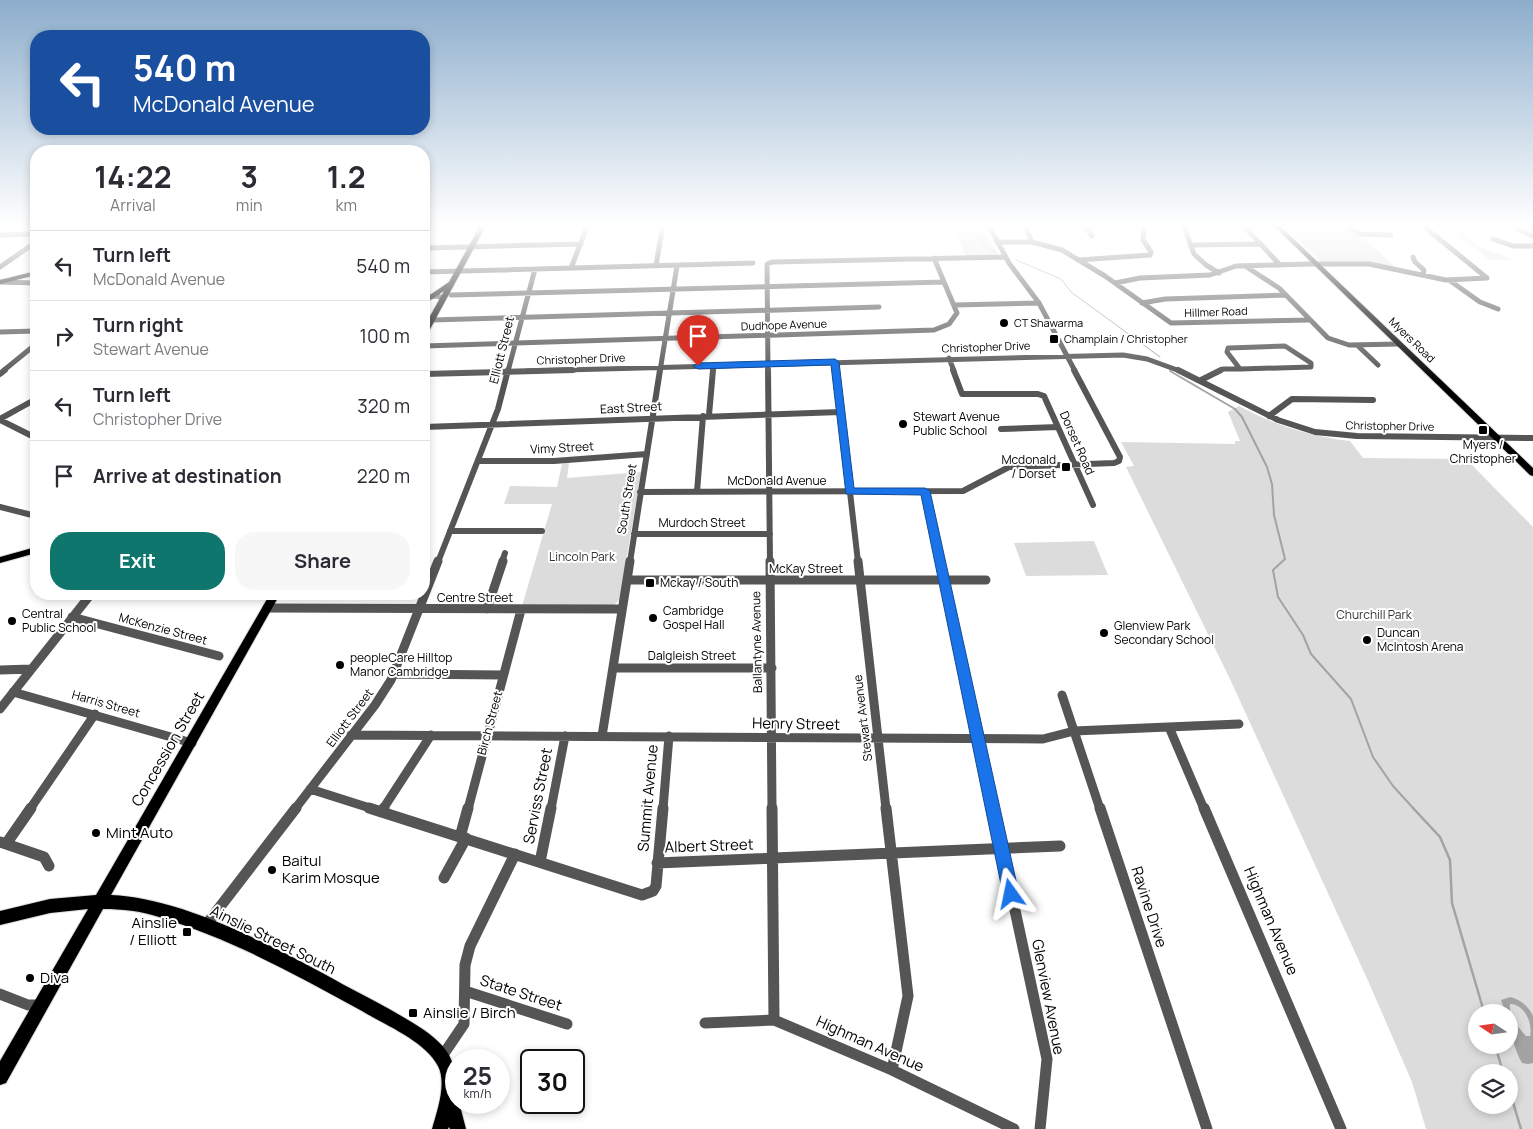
<!DOCTYPE html>
<html lang="en">
<head>
<meta charset="utf-8">
<style>
  :root { --surface:#fff; --page:#f7f7f7; --text:#2b2b33; --muted:#7c7c81; --line:#e1e1e2; --accent:#0f766e }
  body { margin:0; font-family:Manrope,sans-serif; background:var(--page); color:var(--text); height:100vh; display:flex; flex-direction:column; font-size:19px; white-space:nowrap }
  * { box-sizing:border-box; margin:0 }
  p { font-size:16px; color:var(--muted) }
  .icon { flex:none; width:28px; height:28px; fill:none; stroke:currentColor; stroke-width:2; stroke-linecap:round; stroke-linejoin:round }
  .map { position:relative; flex:1; overflow:hidden }
  .panel { position:absolute; left:30px; top:145px; width:400px; height:455px; display:flex; flex-direction:column; background:var(--surface); border-radius:20px; box-shadow:0 2px 8px #0003 }
  .panel>* { flex:none }
  .banner { position:absolute; left:30px; top:30px; width:400px; height:105px; border-radius:20px; box-shadow:0 2px 8px #0003; background:#1a4fa0; color:#fff; overflow:hidden }
  .needle { width:32px; rotate:283deg }
  .buttons { position:absolute; left:1468px; top:1004px; display:grid; gap:10px }
  .buttons a { display:grid; place-items:center; width:50px; height:50px; border-radius:50%; background:var(--surface); box-shadow:0 2px 8px #0003; font-size:25px }
  .speed { position:absolute; left:445px; top:1049px; display:flex; gap:10px; font-size:25px; font-weight:700; text-align:center }
  .speed>* { display:grid; place-content:center; width:65px; height:65px; border-radius:50%; background:var(--surface); box-shadow:0 2px 8px #0003; line-height:1 }
  .speed small { font-size:12px; font-weight:400 }
  .speed .limit { border:2px solid #111; border-radius:8px; background:#fff; color:#111 }
  .pin { position:absolute; display:grid; place-items:center; width:42px; height:42px; color:#fff; margin:-51px -21px; border-radius:50% 50% 50% 0; rotate:-45deg; box-shadow:0 0 5px #0007 }
  .pin .icon { rotate:45deg }
  .me { position:absolute; width:55px; margin:-28px; rotate:348deg; stroke-linejoin:round; filter:drop-shadow(0 0 4px #0008) }
  .turn { display:flex; align-items:center; gap:18px; height:105px; padding:0 20px; font-size:22px }
  .turn .icon { width:65px; height:65px; stroke-width:2.5 }
  .turn b { display:block; font-size:35px; line-height:42px }
  .eta { display:flex; justify-content:space-evenly; align-items:center; height:85px; text-align:center }
  .eta b { font-size:30px; font-weight:700; line-height:35px }
  .primary-button { display:flex; gap:10px; margin-top:auto; padding:10px 20px }
  .primary-button a { flex:1; height:58px; border-radius:20px; background:var(--accent); color:#fff; font-size:20px; font-weight:700; line-height:58px; text-align:center }
  .primary-button a+a { background:var(--page); color:var(--text) }
  ul { padding:0; list-style:none }
  li { display:flex; align-items:center; gap:15px; height:70px; padding:0 20px; border-top:1px solid var(--line) }
  li div { flex:1 }
  li b { display:block; font-size:19px }
  li em { font-style:normal }
  .map>svg:first-child { display:block }
  .green { fill:#dcdcdc; fill-rule:evenodd }
  .water { fill:#a3a3a3; fill-rule:evenodd }
  .lines { fill:none; stroke-linecap:round; stroke-linejoin:round }
  .stream-far2 { stroke:#a3a3a3; stroke-width:1 }
  .stream-far1 { stroke:#a3a3a3; stroke-width:2 }
  .stream { stroke:#a3a3a3; stroke-width:2.5 }
  .major-casing { stroke:#dbdbdb; stroke-width:2 }
  .minor-far3 { stroke:#555; stroke-width:5 }
  .minor-far2 { stroke:#555; stroke-width:6 }
  .minor-far1 { stroke:#555; stroke-width:9 }
  .minor { stroke:#555; stroke-width:11 }
  .major { fill:#000; fill-rule:evenodd }
  .route { fill:#1a73e8; stroke:#114b97 }
  .poi-dot { fill:#000; stroke:#fff; stroke-width:2 }
  .labels { text-anchor:middle; stroke-width:4; stroke-linejoin:round; paint-order:stroke }
  .far-street-label { font-size:11px; fill:#000; stroke:#fff }
  .far-poi-label { font-size:11px; fill:#000; stroke:#fff; text-anchor:start }
  .street-label { font-size:12px; fill:#000; stroke:#fff }
  .poi-label { font-size:12px; fill:#000; stroke:#fff; text-anchor:start }
  .park-label { font-size:12px; fill:#333; stroke:#fff }
  .near-street-label { font-size:15px; fill:#000; stroke:#fff }
  .near-poi-label { font-size:15px; fill:#000; stroke:#fff; text-anchor:start }
</style>
</head>
<body>
<div class="map">
<svg width="1533" height="1129" viewBox="0 0 1533 1129">
  <rect width="100%" height="100%" fill="#fff"/>
  <path class="green" d="M951 224H979L999 255 966 256Z
    M1323 224H1341L1354 233 1362 236 1396 268 1321 262 1286 228H1327Z
    M1444 224H1471L1473 226 1460 231 1478 246 1514 260H1490Z
    M1239 406C1274 425 1310 436 1350 441L1363 458 1466 459 1533 527V1129H1426L1412 1082 1369 983 1230 679 1126 467 1134 466 1121 442 1235 444V441H1240L1228 412ZM1476 1012H1509V1045H1476ZM1476 1072H1509V1105H1476Z
    M569 463 567 478 641 472 620 599 613 606H522L552 504H504L510 486 557 487 562 464Z
    M1094 541 1108 575 1026 576 1014 543Z"/>
  <path class="water" d="M1510 997C1520 999 1529 1007 1533 1016V1063L1528 1064 1522 1063C1514 1049 1509 1029 1509 1012H1505L1501 1000ZM1510 1004C1525 1004 1533 1024 1530 1036H1526C1519 1028 1508 1016 1510 1004Z"/>
  <g class="lines">
    <path class="stream-far2" d="M970 224 986 247 996 252
      M1016 260 1061 279 1071 292 1160 357"/>
    <path class="stream-far1" d="M1170 371 1235 409 1242 417 1267 467 1272 484 1274 515 1285 559 1273 570 1278 597 1303 635 1311 654 1351 699 1373 757 1393 786 1414 809"/>
    <path class="stream" d="M1413 808 1440 837 1450 860 1452 903 1484 1012
      M1495 1045 1503 1072
      M1509 1089 1521 1129"/>
    <defs>
      <path id="major" d="M481 224H487L428 333 424 335V327L444 291 426 303 424 304V299L449 282Z
        M1272 224H1278L1533 468V476L1530 475Z
        M36 271V275L0 284V280Z
        M36 547V553L0 563V557Z
        M270 594H280L111 895C185 898 279 949 344 985 371 999 398 1013 424 1030 455 1052 456 1066 456 1102H459L466 1129H450L449 1127 448 1129H432C437 1111 447 1084 438 1066 425 1041 385 1025 362 1011 297 975 231 939 159 917 141 911 122 909 103 909L6 1083 0 1085V1061L88 909 50 913 0 925V911L50 899 96 895Z"/>
    </defs>
    <use href="#major" class="major-casing"/>
    <path class="minor-far3" d="M988 224 1009 263 1039 303 1075 371
      M1084 224 1092 236
      M1183 224 1194 254 1206 265 1219 273
      M1242 224 1280 265
      M1345 224 1361 234 1391 235
      M1508 224 1533 236
      M424 225 505 224
      M0 235 36 234
      M1493 239 1513 246H1533
      M997 242H1032L1062 250 1105 276 1171 323 1309 320
      M1032 242 1025 226 1113 224
      M1190 245 1260 244
      M424 248 581 244
      M1413 257 1415 262 1424 270 1423 275
      M1078 260 1150 255 1151 252 1143 240 1144 227 1141 224
      M656 266 663 224
      M1245 266 1279 288 1328 338 1349 345 1399 344
      M0 267 36 242
      M571 268 588 224
      M424 272 753 263
      M1449 280 1480 302 1498 309
      M0 282 36 283
      M1115 283 1140 278 1210 275 1236 266 1309 264H1369L1446 280 1487 278 1421 224
      M451 295 944 282
      M424 297 438 296 443 299
      M1142 303 1165 299 1286 295
      M954 305 1039 303
      M431 320 879 307
      M0 332 36 331
      M1357 345 1378 365
      M424 346 934 330 949 324 957 313 934 258
      M1285 346 1311 363V367L1240 369 1227 352 1228 348Z
      M949 358 954 371
      M835 362 836 371
      M3 371 36 344
      M508 371 535 269
      M527 371 1123 355 1147 359 1180 371
      M660 371 677 266
      M713 371V365
      M768 371 767 264 772 262 1005 257
      M1219 371 1223 369H1240"/>
    <path class="minor-far2" d="M768 370 770 562
      M836 370 858 562
      M953 370 962 394H1038L1044 396 1093 505
      M1178 370 1278 420 1315 432 1357 436 1533 438
      M0 374 5 370
      M424 374 573 370
      M1201 380 1221 370
      M709 415 713 370
      M1269 416 1292 399 1373 400
      M0 419 36 399
      M0 420 36 438
      M424 427 840 412
      M1001 429 1058 427
      M478 461H554L647 454
      M925 491 940 562
      M640 492 963 491 1009 467 1114 463 1119 461 1120 457 1074 370
      M697 492 703 416
      M0 507 36 516
      M450 531H542
      M634 534H770
      M438 562 498 409 508 370
      M502 562 505 553
      M630 562 660 370"/>
    <path class="minor-far1" d="M770 561 772 809
      M858 561 886 809
      M940 561 993 809
      M627 580H986
      M267 608 622 609
      M487 609 503 561
      M72 617 219 656
      M613 668H772
      M0 670 31 669
      M394 674 503 675
      M13 692 192 743
      M1062 695 1100 809
      M0 709 91 594
      M1169 727 1204 809
      M351 735 1043 739 1074 731 1239 724
      M602 736 630 561
      M310 789 373 809
      M30 809 95 714
      M295 809 375 705 391 680 438 561
      M383 809 431 735
      M468 809 521 610
      M551 809 565 736
      M663 809 669 736"/>
    <path class="minor" d="M369 808 642 895 653 891 656 886 663 808
      M772 808 774 1020
      M886 808 908 996 892 1070
      M993 808 1047 1059 1040 1129
      M1100 808 1207 1129
      M1204 808 1341 1129
      M381 812 384 808
      M460 837 468 808
      M0 842 44 857 49 866
      M6 844 31 808
      M540 862 551 808
      M657 863 1060 846
      M444 878 466 838
      M206 925 296 808
      M465 991 567 1024
      M0 994 28 1005H40
      M705 1023 774 1020 892 1070 1014 1129
      M441 1058 464 1024 465 965 470 946 515 854"/>
    <use href="#major" class="major"/>
  </g>
  <linearGradient id="sky" x2="0" y2="1"><stop stop-color="#8cadcc"/><stop offset="0.59" stop-color="#fff"/><stop offset="1" stop-color="#fff" stop-opacity="0"/></linearGradient>
  <rect width="1533" height="382" fill="url(#sky)"/>
  <path class="route" d="M835 359 839 362 854 488H925L930 491 1019 894 1017 899 1011 902 1006 899 1003 894 921 495 846 494 831 365 698 369 693 366 698 363Z"/>
  <g class="poi-dot">
    <circle cx="1004" cy="323" r="5"/>
    <rect x="1049" y="334" width="10" height="10" rx="2.5"/>
    <circle cx="903" cy="424" r="5"/>
    <rect x="1478" y="425" width="10" height="10" rx="2.5"/>
    <rect x="1061" y="462" width="10" height="10" rx="2.5"/>
    <rect x="645" y="578" width="10" height="10" rx="2.5"/>
    <circle cx="653" cy="618" r="5"/>
    <circle cx="12" cy="621" r="5"/>
    <circle cx="1104" cy="633" r="5"/>
    <circle cx="1367" cy="640" r="5"/>
    <circle cx="340" cy="665" r="5"/>
    <circle cx="96" cy="833" r="5"/>
    <circle cx="272" cy="870" r="5"/>
    <rect x="182" y="927" width="10" height="10" rx="2.5"/>
    <circle cx="30" cy="978" r="5"/>
    <rect x="408" y="1008" width="10" height="10" rx="2.5"/>
  </g>
  <g class="labels">
    <g class="far-street-label">
      <text transform="translate(1216 312) rotate(-2)" y="4">Hillmer Road</text>
      <text transform="translate(784 325) rotate(-2)" y="4">Dudhope Avenue</text>
      <text transform="translate(1412 340) rotate(44)" y="4">Myers Road</text>
      <text transform="translate(986 347) rotate(-2)" y="4">Christopher Drive</text>
      <text transform="translate(581 359) rotate(-2)" y="4">Christopher Drive</text>
      <text transform="translate(1390 426) rotate(1)" y="4">Christopher Drive</text>
    </g>
    <g class="far-poi-label">
      <text x="1014" y="327">CT Shawarma</text>
      <text x="1064" y="343">Champlain / Christopher</text>
    </g>
    <g class="street-label">
      <text transform="translate(502 350) rotate(-76)" y="4">Elliott Street</text>
      <text transform="translate(631 408) rotate(-3)" y="4">East Street</text>
      <text transform="translate(1077 443) rotate(66)" y="4">Dorset Road</text>
      <text transform="translate(562 448) rotate(-3)" y="4">Vimy Street</text>
      <text x="777" y="485">McDonald Avenue</text>
      <text transform="translate(627 499) rotate(-81)" y="4">South Street</text>
      <text x="702" y="527">Murdoch Street</text>
      <text x="806" y="573">McKay Street</text>
      <text x="475" y="602">Centre Street</text>
      <text transform="translate(163 629) rotate(15)" y="4">McKenzie Street</text>
      <text transform="translate(757 642) rotate(-91)" y="4">Ballantyne Avenue</text>
      <text x="692" y="660">Dalgleish Street</text>
      <text transform="translate(106 704) rotate(16)" y="4">Harris Street</text>
      <text transform="translate(350 718) rotate(-53)" y="4">Elliott Street</text>
      <text transform="translate(863 718) rotate(-97)" y="4">Stewart Avenue</text>
      <text transform="translate(490 723) rotate(-75)" y="4">Birch Street</text>
    </g>
    <g class="poi-label">
      <text x="913" y="421">Stewart Avenue<tspan x="913" dy="14">Public School</tspan></text>
      <text x="1483" y="449" text-anchor="middle">Myers /<tspan x="1483" dy="14">Christopher</tspan></text>
      <text x="1056" y="464" text-anchor="end">Mcdonald<tspan x="1056" dy="14">/ Dorset</tspan></text>
      <text x="660" y="587">Mckay / South</text>
      <text x="663" y="615">Cambridge<tspan x="663" dy="14">Gospel Hall</tspan></text>
      <text x="22" y="618">Central<tspan x="22" dy="14">Public School</tspan></text>
      <text x="1114" y="630">Glenview Park<tspan x="1114" dy="14">Secondary School</tspan></text>
      <text x="1377" y="637">Duncan<tspan x="1377" dy="14">McIntosh Arena</tspan></text>
      <text x="350" y="662">peopleCare Hilltop<tspan x="350" dy="14">Manor Cambridge</tspan></text>
    </g>
    <g class="park-label">
      <text x="582" y="561">Lincoln Park</text>
      <text x="1374" y="619">Churchill Park</text>
    </g>
    <g class="near-street-label">
      <text transform="translate(796 724) rotate(1)" y="5">Henry Street</text>
      <text transform="translate(168 749) rotate(-60)" y="5">Concession Street</text>
      <text transform="translate(538 796) rotate(-79)" y="5">Serviss Street</text>
      <text transform="translate(648 798) rotate(-85)" y="5">Summit Avenue</text>
      <text transform="translate(709 846) rotate(-2)" y="5">Albert Street</text>
      <text transform="translate(1149 907) rotate(72)" y="5">Ravine Drive</text>
      <text transform="translate(1271 921) rotate(67)" y="5">Highman Avenue</text>
      <text transform="translate(273 940) rotate(26)" y="5">Ainslie Street South</text>
      <text transform="translate(521 993) rotate(18)" y="5">State Street</text>
      <text transform="translate(1048 997) rotate(79)" y="5">Glenview Avenue</text>
      <text transform="translate(870 1044) rotate(24)" y="5">Highman Avenue</text>
    </g>
    <g class="near-poi-label">
      <text x="106" y="838">Mint Auto</text>
      <text x="282" y="866">Baitul<tspan x="282" dy="17">Karim Mosque</tspan></text>
      <text x="177" y="928" text-anchor="end">Ainslie<tspan x="177" dy="17">/ Elliott</tspan></text>
      <text x="40" y="983">Diva</text>
      <text x="423" y="1018">Ainslie / Birch</text>
    </g>
  </g>
</svg>
<div class="buttons">
<a><svg class="needle" viewBox="-14 -14 28 28"><path d="M0-13l5 13h-10z" fill="#e53935"/><path d="M0 13l5-13h-10z" fill="#7c7c81"/></svg></a>
<a><svg class="icon" aria-label="layers" viewBox="0 0 24 24"><path d="M12 4l9 5-9 5-9-5zM3 14l9 5 9-5"/></svg></a>
</div>
<div class="speed"><div>25<small>km/h</small></div><div class="limit">30</div></div>
<div class="pin" style="left:698px;top:366px;background:#d93025"><svg class="icon" aria-label="arrive" viewBox="0 0 24 24"><path d="M6 21V4h12l-3 4 3 4H6"/></svg></div>
<svg class="me" style="left:1011px;top:894px" viewBox="-20 -20 40 40"><path d="M0-17L14 15 0 8-14 15z" fill="#1a73e8" stroke="#fff" stroke-width="4"/></svg>
<div class="banner">
<div class="turn"><svg class="icon" aria-label="left" viewBox="0 0 24 24"><path d="M17 20v-9H6M10 6l-5 5 5 5"/></svg><div><b>540 m</b>McDonald Avenue</div></div>
</div>
<section class="panel">
<div class="eta">
<div><b>14:22</b><p>Arrival</p></div>
<div><b>3</b><p>min</p></div>
<div><b>1.2</b><p>km</p></div>
</div>
<ul>
<li><svg class="icon" aria-label="left" viewBox="0 0 24 24"><path d="M17 20v-9H6M10 6l-5 5 5 5"/></svg><div><b>Turn left</b><p>McDonald Avenue</p></div><em>540 m</em></li>
<li><svg class="icon" aria-label="right" viewBox="0 0 24 24"><path d="M7 20v-9h11M14 6l5 5-5 5"/></svg><div><b>Turn right</b><p>Stewart Avenue</p></div><em>100 m</em></li>
<li><svg class="icon" aria-label="left" viewBox="0 0 24 24"><path d="M17 20v-9H6M10 6l-5 5 5 5"/></svg><div><b>Turn left</b><p>Christopher Drive</p></div><em>320 m</em></li>
<li><svg class="icon" aria-label="arrive" viewBox="0 0 24 24"><path d="M6 21V4h12l-3 4 3 4H6"/></svg><div><b>Arrive at destination</b></div><em>220 m</em></li>
</ul>
<div class="primary-button"><a>Exit</a><a>Share</a></div>
</section>
</div>
</body>
</html>
